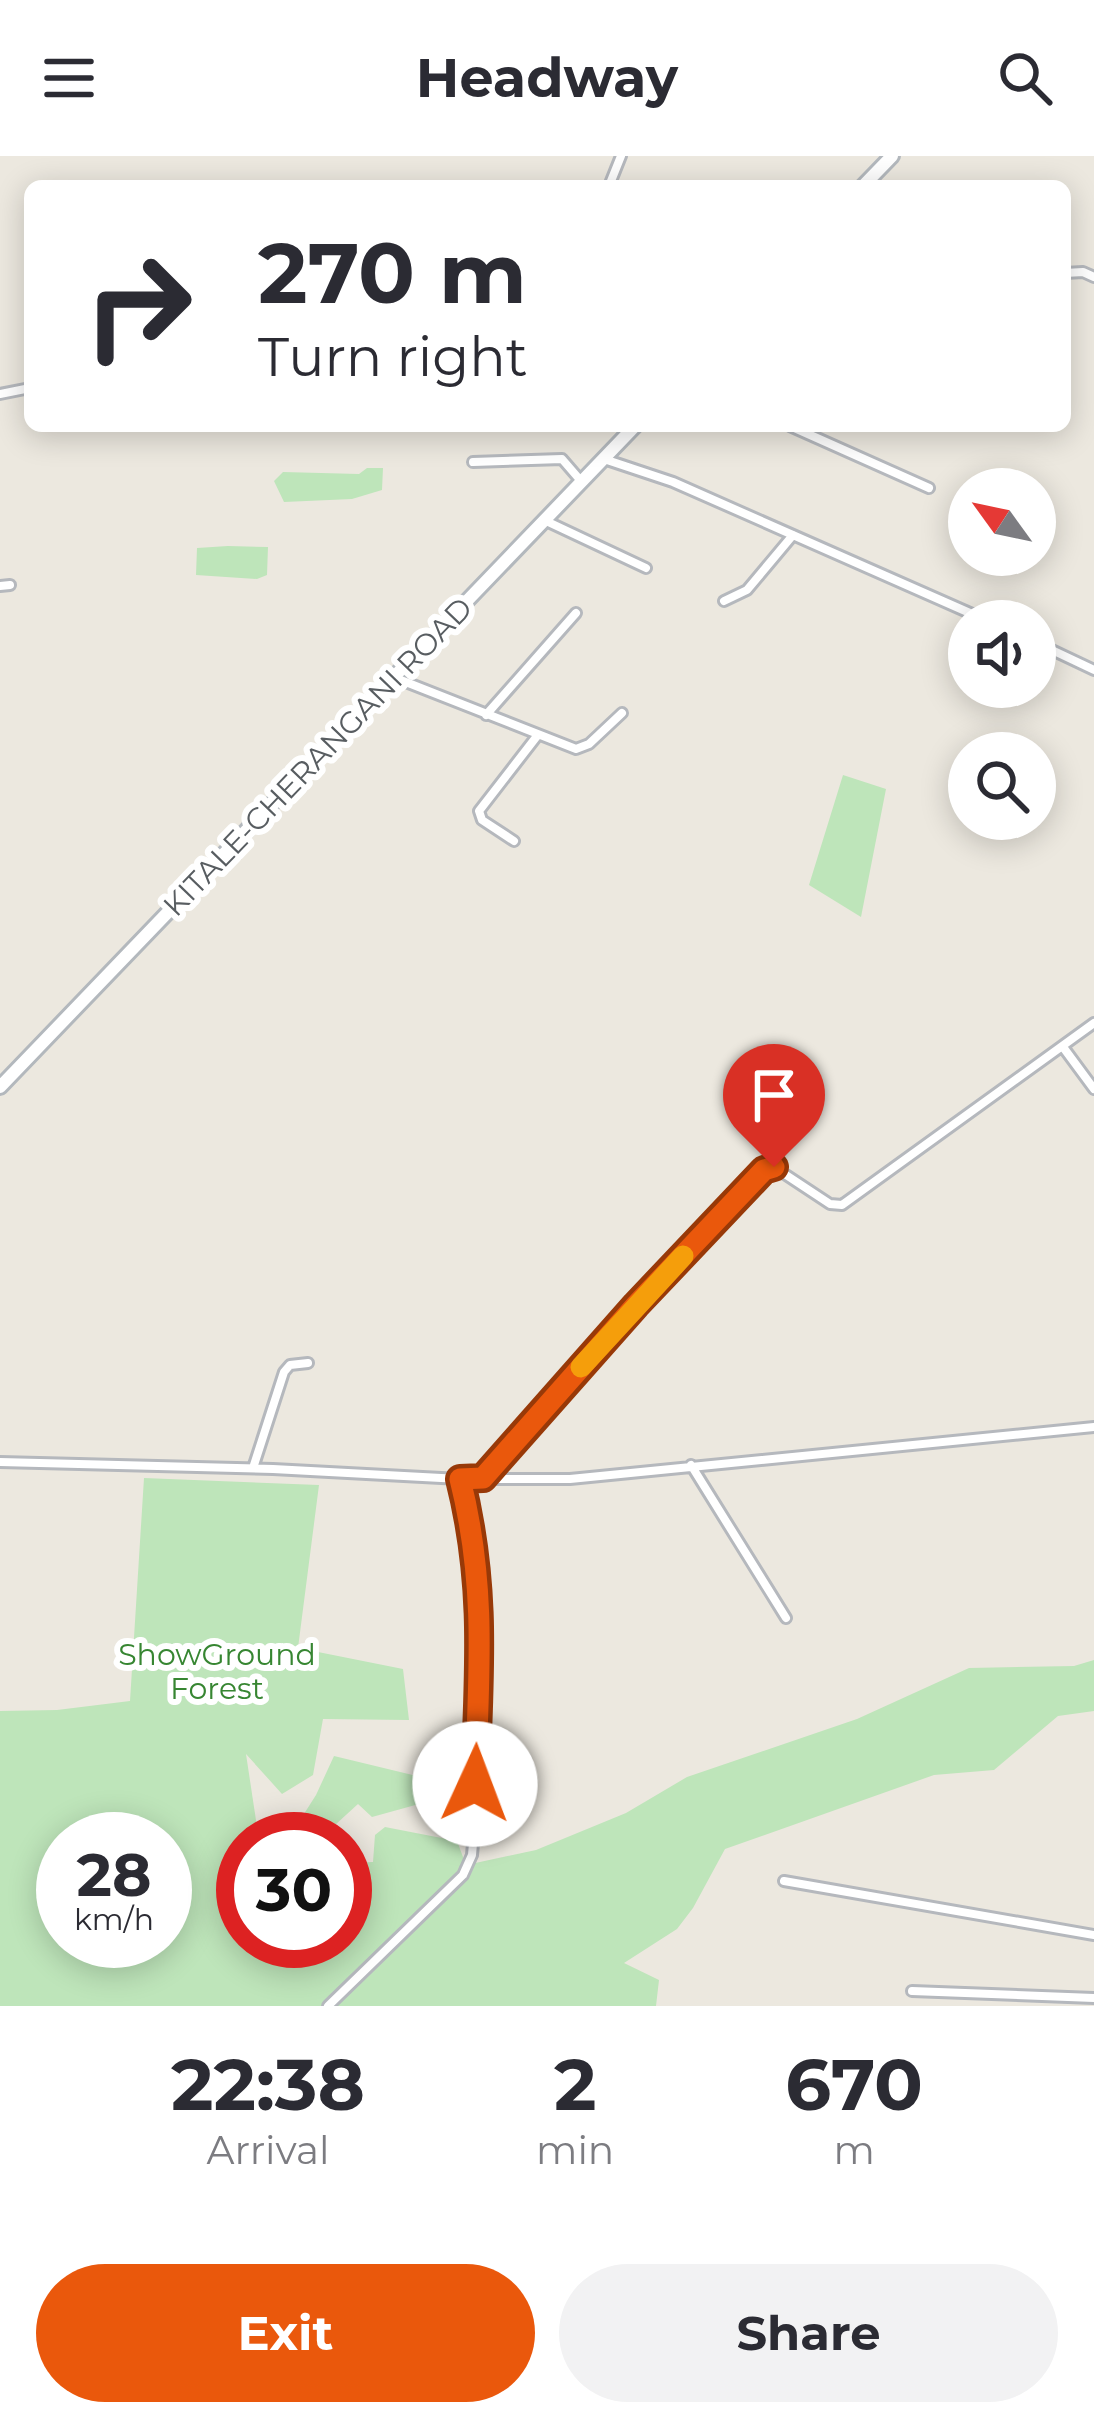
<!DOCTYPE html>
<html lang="en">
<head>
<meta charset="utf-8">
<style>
  :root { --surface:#fff; --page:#f2f2f3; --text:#2b2b33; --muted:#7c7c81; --accent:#ea580c }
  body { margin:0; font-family:Montserrat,sans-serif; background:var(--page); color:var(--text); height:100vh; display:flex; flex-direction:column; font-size:45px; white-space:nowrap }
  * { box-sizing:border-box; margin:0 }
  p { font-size:39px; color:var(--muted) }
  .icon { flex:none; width:66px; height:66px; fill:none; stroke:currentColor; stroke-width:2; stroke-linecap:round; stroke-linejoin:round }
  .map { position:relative; height:1850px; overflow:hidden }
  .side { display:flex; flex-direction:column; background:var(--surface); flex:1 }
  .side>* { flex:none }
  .hud { position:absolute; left:24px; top:24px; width:1047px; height:252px; border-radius:18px; box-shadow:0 6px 30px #0003; background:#fff; color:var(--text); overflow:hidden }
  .needle { width:78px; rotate:303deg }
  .fabs { position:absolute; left:948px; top:312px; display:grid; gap:24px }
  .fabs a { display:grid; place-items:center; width:108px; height:108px; border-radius:50%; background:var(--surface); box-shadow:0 6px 30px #0003; font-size:60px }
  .speed { position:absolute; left:36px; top:1656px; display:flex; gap:24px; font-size:60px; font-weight:700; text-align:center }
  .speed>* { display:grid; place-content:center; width:156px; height:156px; border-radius:50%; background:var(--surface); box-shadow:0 6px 30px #0003; line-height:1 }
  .speed small { font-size:30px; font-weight:400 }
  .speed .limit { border:18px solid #d22; background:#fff; color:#111 }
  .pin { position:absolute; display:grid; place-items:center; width:102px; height:102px; color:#fff; margin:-123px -51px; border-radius:50% 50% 50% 0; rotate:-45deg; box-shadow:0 0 12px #0007 }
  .pin .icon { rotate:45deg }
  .me { position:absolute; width:132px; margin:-66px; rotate:2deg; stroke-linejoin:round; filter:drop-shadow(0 0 9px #0008) }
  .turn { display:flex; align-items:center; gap:42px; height:252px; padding:0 36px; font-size:54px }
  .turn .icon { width:156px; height:156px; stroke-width:2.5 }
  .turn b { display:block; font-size:84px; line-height:102px }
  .eta { display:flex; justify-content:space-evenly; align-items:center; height:204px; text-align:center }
  .eta b { font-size:72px; font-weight:700; line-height:84px }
  .primary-button { display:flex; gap:24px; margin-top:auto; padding:24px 36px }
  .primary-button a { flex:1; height:138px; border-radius:72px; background:var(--accent); color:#fff; font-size:48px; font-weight:700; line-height:138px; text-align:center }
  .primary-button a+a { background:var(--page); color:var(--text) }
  header { display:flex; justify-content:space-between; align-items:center; height:156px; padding:0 36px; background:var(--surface); font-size:54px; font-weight:700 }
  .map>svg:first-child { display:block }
  .green { fill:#bee5ba; fill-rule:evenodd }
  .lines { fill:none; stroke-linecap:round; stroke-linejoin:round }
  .street-casing { stroke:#b5b8bd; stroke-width:14 }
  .secondary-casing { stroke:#b3b8bd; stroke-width:18 }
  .street { stroke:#fff; stroke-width:8 }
  .secondary { stroke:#fff; stroke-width:12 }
  .route-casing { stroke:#983908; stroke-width:30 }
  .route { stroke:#ea580c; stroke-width:21 }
  .slow { stroke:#f59e0b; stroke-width:21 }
  .labels { text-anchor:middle; stroke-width:12; stroke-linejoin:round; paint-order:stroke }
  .street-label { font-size:30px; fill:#585d61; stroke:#fff }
  .park-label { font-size:30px; fill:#378632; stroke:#fff }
</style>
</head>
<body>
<header><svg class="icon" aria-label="menu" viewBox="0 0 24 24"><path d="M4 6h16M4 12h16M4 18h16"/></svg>Headway<svg class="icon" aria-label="search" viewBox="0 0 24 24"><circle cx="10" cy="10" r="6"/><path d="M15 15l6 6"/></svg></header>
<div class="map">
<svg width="1094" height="1850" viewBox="0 0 1094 1850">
  <rect width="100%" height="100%" fill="#ece8df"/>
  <path class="green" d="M367 312H383L382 334 352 343 284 346 274 325 283 316 359 318Z
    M228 390 268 391 267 419 257 423 196 419 197 392Z
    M843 619 886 633 861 761 809 729Z
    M144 1322 319 1329 298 1492 403 1513 409 1564 323 1563 313 1619 282 1638 246 1598 257 1671 295 1672 316 1639 334 1600 425 1622 419 1648 372 1661 358 1648 335 1669 336 1683H243V1785H345V1707L373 1706 375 1679 385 1671 457 1685 466 1709 536 1694 626 1657 687 1621 857 1563 969 1512 1074 1510 1094 1504V1555L1058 1560 994 1614 934 1619 725 1693 693 1752 677 1773 624 1807 659 1824 656 1850H0V1555L57 1554 130 1545ZM63 1683H165V1785H63Z"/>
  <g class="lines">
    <defs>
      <path id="street" d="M609 30 621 0
        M1065 117 1083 116 1094 121
        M0 238 30 232
        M790 270 929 332
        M604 303 673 326 988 465
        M473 306 562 303 581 325
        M546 365 646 412
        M0 430 10 429
        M724 445 747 434 793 379
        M1035 486 1094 514
        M393 521 576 593 589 588 622 557
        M486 559 576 457
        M514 685 482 664 479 655 537 580
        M1063 891 1094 933
        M0 1306 273 1313 460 1323H570L1094 1271
        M691 1309 786 1462
        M253 1312 284 1216 290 1209 308 1207
        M484 1321 636 1149 765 1014 774 1011 830 1048 842 1049 1094 867
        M784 1725 1094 1779
        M912 1835 1094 1842
        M328 1850 463 1719 472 1699C483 1577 490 1443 460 1323"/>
      <path id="secondary" d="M863 30 892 0
        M0 931 635 270"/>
    </defs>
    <use href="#street" class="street-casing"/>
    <use href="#secondary" class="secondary-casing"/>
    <use href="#street" class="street"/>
    <use href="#secondary" class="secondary"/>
  </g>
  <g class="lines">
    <defs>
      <path id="route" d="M475 1628C479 1519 487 1430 460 1323L483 1322 636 1149 764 1014 774 1011"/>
    </defs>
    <use href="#route" class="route-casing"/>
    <use href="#route" class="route"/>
    <path class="slow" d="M581 1211 683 1100"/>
  </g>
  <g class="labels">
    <g class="street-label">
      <text transform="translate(318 601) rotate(-46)" y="10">KITALE-CHERANGANI ROAD</text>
    </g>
    <g class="park-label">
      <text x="217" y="1509">ShowGround<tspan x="217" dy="34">Forest</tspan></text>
    </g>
  </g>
</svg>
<div class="fabs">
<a><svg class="needle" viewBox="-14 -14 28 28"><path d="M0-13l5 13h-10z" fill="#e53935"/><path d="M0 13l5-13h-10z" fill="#7c7c81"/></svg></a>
<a><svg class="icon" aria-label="sound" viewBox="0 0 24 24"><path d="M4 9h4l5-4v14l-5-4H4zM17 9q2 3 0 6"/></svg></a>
<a><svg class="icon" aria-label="search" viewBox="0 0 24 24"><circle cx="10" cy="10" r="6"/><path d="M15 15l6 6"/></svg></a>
</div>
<div class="speed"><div>28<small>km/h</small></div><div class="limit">30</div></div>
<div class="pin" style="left:774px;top:1011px;background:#d93025"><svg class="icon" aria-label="arrive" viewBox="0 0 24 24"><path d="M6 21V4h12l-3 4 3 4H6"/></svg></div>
<svg class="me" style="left:475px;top:1628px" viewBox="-20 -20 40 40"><circle r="19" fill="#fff"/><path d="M0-13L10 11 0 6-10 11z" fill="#ea580c"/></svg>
<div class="hud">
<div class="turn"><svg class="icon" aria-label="right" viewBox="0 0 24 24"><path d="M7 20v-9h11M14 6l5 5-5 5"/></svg><div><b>270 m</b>Turn right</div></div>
</div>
</div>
<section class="side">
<div class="eta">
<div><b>22:38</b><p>Arrival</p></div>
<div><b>2</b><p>min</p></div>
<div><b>670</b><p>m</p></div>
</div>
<div class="primary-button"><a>Exit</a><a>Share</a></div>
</section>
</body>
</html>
